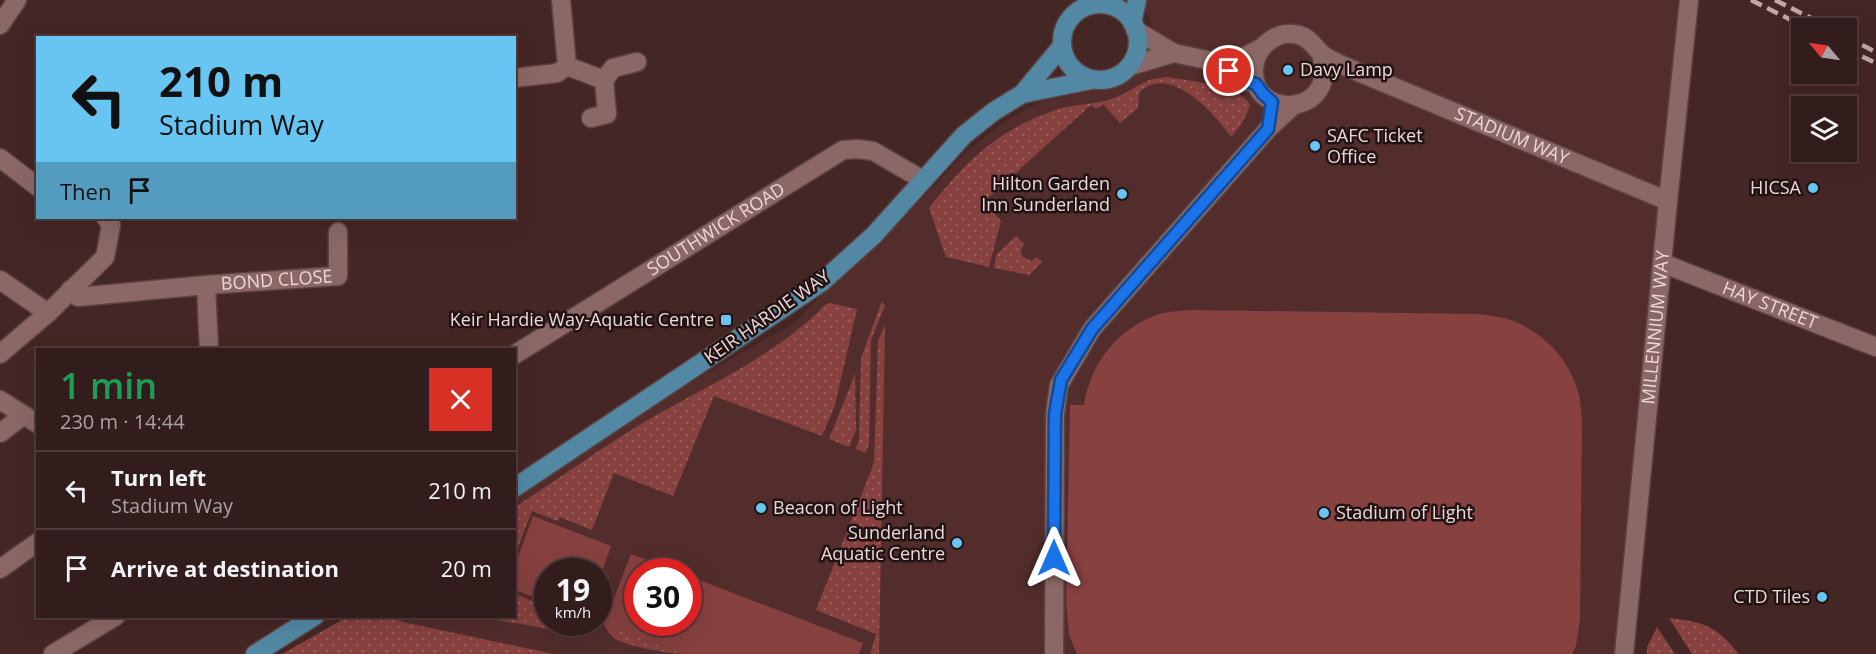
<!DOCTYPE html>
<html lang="en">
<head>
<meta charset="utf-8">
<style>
  :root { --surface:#331c1c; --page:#3e2929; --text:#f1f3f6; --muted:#a9a1a3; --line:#4e3a3b }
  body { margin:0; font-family:"Open Sans",sans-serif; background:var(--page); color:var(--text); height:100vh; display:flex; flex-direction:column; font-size:22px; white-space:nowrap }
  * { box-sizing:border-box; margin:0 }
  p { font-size:20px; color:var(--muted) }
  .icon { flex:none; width:33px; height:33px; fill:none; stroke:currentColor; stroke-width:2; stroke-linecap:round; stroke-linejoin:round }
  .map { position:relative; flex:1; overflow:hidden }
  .side { position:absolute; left:36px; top:348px; width:480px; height:270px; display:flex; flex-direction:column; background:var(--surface); border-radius:0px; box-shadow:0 6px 24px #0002,0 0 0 2px var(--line) }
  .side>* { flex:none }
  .hud { position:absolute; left:36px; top:36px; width:480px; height:183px; border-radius:0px; box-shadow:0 6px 24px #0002,0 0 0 2px var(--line); background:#68c4f0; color:#111; overflow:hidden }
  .needle { width:39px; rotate:299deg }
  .fabs { position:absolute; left:1791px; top:18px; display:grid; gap:12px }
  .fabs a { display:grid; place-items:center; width:66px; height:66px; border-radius:0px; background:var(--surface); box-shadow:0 6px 24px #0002,0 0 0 2px var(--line); font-size:30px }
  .speed { position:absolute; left:534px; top:558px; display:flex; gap:12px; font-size:30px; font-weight:700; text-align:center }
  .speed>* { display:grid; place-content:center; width:78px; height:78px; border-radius:50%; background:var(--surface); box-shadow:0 6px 24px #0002,0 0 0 2px var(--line); line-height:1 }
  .speed small { font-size:15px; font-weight:400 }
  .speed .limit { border:9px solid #d22; background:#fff; color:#111 }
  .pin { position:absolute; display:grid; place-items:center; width:51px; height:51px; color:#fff; margin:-26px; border:3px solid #fff; border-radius:50%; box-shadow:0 2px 6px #0007 }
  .me { position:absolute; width:66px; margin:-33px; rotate:0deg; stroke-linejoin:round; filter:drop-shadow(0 0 4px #0008) }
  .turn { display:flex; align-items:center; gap:21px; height:126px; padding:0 24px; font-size:27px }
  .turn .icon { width:78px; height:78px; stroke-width:2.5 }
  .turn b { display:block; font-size:42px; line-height:51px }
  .then { display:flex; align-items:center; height:57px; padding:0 24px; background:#0003; gap:12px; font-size:22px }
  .round { display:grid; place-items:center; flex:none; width:63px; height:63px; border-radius:0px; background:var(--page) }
  .headline { display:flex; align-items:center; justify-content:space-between; height:102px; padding:0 24px }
  h1 { font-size:36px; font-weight:600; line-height:45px; color:#1e9e55 }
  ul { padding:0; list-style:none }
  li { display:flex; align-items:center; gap:18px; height:78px; padding:0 24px; border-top:2px solid var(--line) }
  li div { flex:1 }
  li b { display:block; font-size:22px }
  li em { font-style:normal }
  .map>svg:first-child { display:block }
  .built { fill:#522d2c; fill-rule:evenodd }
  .grass { fill:url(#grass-dots) }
  .green { fill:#87413f }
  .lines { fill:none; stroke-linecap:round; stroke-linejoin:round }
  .minor-casing { stroke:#5c4342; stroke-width:21 }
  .tertiary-casing { stroke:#5c4342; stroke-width:21 }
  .primary-casing { stroke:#5c4342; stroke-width:21 }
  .minor { stroke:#8b6866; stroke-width:18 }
  .tertiary { stroke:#8b6866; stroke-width:18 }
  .primary { stroke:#5288a4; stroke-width:18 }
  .rail { stroke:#bfa8a7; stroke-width:4.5; stroke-dasharray:12 6; stroke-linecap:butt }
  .route-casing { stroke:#114b97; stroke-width:15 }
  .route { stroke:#1a73e8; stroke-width:10 }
  .poi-dot { fill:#68c4f0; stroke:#211313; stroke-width:2 }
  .labels { text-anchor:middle; stroke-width:5; stroke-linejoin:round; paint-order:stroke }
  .poi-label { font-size:18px; fill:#ecd8d7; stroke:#211313; text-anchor:end }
  .street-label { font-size:18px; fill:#ecd8d7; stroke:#211313 }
</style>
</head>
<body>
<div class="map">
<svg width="1876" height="654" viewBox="0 0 1876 654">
  <defs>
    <pattern id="grass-dots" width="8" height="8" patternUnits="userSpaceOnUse" patternTransform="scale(1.5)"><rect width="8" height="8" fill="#87413f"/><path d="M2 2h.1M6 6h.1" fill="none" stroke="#985c5a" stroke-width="1.8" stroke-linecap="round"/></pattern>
  </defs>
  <rect width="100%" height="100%" fill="#442625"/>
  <path class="built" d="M1145 0H1679L1678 10 1697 19 1673 216 1629 654H554L403 622 392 617 514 616 515 495 636 414 797 321 825 291 910 211 965 153 993 130 1027 108 1043 101 1117 86 1142 68 1152 25 1145 10ZM548 572H598V622H548ZM638 572H688V622H638Z"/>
  <path class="grass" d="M1168 77C1188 81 1241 85 1250 105 1246 118 1240 127 1231 137 1214 113 1169 62 1139 93L1138 108 1120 123 1103 104 1096 109 1091 105 988 198 995 205 991 209 1001 221 989 267 946 257 929 208C967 160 999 129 1058 109 1074 104 1092 105 1108 100 1122 96 1133 88 1145 82 1152 78 1161 78 1168 77Z
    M1016 236 1024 244 1021 251 1022 256 1031 261 1037 257 1042 262 1029 275 994 268 996 255Z
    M882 301 885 306 871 340 869 444 866 453 856 449 859 438 861 358Z
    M830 303 857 309 835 405 822 436 714 396 673 496 614 473 592 530 560 517 558 521 532 511 515 555V507C557 480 598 450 641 424 703 387 775 357 825 305Z
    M885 324 879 654H870L876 634 816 610 874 463 878 342Z
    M855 374 856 430 849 447 829 439Z
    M515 594 547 607 548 622 582 623 574 629 561 631 480 617 514 616Z
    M347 617H392L403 622 554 654H282Z
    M1669 618C1705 622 1716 626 1739 654H1692Z
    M604 624 683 654C670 654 626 646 616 639 610 635 607 630 604 624Z
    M1657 627 1675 654H1647V647Z"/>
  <path class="green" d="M1191 310 1477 314C1486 315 1496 316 1504 318 1540 328 1570 358 1579 395 1581 403 1581 413 1582 422L1580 619 1576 646 1572 654H1077L1069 635 1066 603 1070 405H1084C1090 363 1120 325 1163 313 1172 311 1182 311 1191 310Z
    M533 516 611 546 599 580 598 572H548L547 602 515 590V565Z
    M631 554 676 571 638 572V622H688L689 576 863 643 859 654H683L604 624Z"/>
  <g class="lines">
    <defs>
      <g id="minor">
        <path d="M0 25 17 0"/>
        <path d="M1135 30 1174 53 1216 62 1243 80 1256 84"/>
        <path id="s1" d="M1321 54C1341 116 1251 122 1254 69 1255 47 1277 29 1299 35 1310 38 1313 46 1321 53 1329 61 1346 66 1358 72L1668 201"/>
        <path d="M1216 62 1246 56 1261 48"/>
        <path d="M567 66 604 80"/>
        <path d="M1130 66 1174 53"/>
        <path d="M514 78 557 73 567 66 561 0"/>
        <path d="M604 80 613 68 637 62"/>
        <path d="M591 118 607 114 604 80"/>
        <path d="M0 158 38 187"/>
        <path id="s2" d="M1662 263 1876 347"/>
        <path d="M0 280 48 313"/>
        <path d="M206 285 209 350"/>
        <path id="s3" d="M70 290 78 297 206 285 338 276V232"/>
        <path d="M0 354 48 313 105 257 111 225 106 218"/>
        <path d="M0 400 38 424"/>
        <path d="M0 433 24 415"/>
        <path d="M0 569 38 542"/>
        <path d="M1054 654 1055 414 1059 385 1092 329 1268 129 1294 105"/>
        <path id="s4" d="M1624 654 1668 201 1689 0"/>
      </g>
      <g id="tertiary">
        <path id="s5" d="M514 355 843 150 857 149 873 151 923 180"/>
        <path d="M53 654 116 616"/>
      </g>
      <path id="primary" d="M1062 42a38 38 0 1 1 76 0a38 38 0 1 1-76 0Z
        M1132 23 1137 0
        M1022 94 1091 80
        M514 488 822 282 874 235 964 135 993 112 1022 94 1062 46
        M255 654 315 616"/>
    </defs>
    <use href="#minor" class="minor-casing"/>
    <use href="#tertiary" class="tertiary-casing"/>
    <use href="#primary" class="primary-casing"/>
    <use href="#minor" class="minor"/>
    <use href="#tertiary" class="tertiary"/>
    <use href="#primary" class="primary"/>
    <path class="rail" d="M1751 0 1807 28
      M1775 0 1831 28
      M1846 37 1876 52
      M1846 49 1876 63"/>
  </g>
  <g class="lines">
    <defs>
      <path id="route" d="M1054 558 1055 414 1061 380 1092 329 1268 129 1272 102 1263 94 1256 84 1243 80 1229 71"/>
    </defs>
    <use href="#route" class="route-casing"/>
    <use href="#route" class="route"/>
  </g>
  <g class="poi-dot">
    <circle cx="1288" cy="70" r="6"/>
    <circle cx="1315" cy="146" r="6"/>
    <circle cx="1813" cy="188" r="6"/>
    <circle cx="1122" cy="194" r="6"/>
    <rect x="720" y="314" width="12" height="12" rx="3"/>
    <circle cx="761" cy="508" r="6"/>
    <circle cx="1324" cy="513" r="6"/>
    <circle cx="957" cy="543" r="6"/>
    <circle cx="1822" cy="597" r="6"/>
  </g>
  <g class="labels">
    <g class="poi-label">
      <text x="1300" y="76" text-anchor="start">Davy Lamp</text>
      <text x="1327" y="142" text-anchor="start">SAFC Ticket<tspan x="1327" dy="21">Office</tspan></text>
      <text x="1110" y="190">Hilton Garden<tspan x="1110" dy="21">Inn Sunderland</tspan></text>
      <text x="1801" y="194">HICSA</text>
      <text x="714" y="326">Keir Hardie Way-Aquatic Centre</text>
      <text x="773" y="514" text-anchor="start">Beacon of Light</text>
      <text x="1336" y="519" text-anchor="start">Stadium of Light</text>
      <text x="945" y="539">Sunderland<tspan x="945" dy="21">Aquatic Centre</tspan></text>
      <text x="1810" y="603">CTD Tiles</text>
    </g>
    <g class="street-label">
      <text dy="6" stroke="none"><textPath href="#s1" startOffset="430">STADIUM WAY</textPath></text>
      <text dy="6" stroke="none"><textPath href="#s5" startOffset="238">SOUTHWICK ROAD</textPath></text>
      <text dy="6" stroke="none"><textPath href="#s3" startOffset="210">BOND CLOSE</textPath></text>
      <text dy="6" stroke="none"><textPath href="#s2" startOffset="116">HAY STREET</textPath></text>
      <text transform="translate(767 317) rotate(-35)" y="6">KEIR HARDIE WAY</text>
      <text dy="6" stroke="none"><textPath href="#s4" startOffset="328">MILLENNIUM WAY</textPath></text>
    </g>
  </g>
</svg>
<div class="fabs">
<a><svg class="needle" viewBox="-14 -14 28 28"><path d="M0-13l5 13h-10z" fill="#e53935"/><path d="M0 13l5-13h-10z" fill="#a9a1a3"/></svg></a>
<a><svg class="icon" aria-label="layers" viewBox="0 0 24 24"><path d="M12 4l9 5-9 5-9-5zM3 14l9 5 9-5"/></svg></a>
</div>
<div class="speed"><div>19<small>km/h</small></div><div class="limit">30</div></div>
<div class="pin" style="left:1229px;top:71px;background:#d93025"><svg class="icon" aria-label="arrive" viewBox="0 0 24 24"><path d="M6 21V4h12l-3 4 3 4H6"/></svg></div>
<svg class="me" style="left:1054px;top:558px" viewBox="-20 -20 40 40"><path d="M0-17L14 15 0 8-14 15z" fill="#1a73e8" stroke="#fff" stroke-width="4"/></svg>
<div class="hud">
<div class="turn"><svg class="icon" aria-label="left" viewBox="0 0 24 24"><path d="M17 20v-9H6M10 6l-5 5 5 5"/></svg><div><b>210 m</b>Stadium Way</div></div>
<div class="then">Then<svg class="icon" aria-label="arrive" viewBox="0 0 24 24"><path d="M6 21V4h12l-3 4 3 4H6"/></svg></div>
</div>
<section class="side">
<div class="headline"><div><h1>1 min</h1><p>230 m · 14:44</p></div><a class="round" style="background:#d93025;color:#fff"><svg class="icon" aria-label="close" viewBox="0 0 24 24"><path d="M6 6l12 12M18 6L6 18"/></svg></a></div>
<ul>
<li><svg class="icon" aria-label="left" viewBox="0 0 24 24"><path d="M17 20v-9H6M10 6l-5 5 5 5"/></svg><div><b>Turn left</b><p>Stadium Way</p></div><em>210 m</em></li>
<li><svg class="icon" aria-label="arrive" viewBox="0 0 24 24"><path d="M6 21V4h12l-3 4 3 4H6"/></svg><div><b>Arrive at destination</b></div><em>20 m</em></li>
</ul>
</section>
</div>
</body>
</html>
